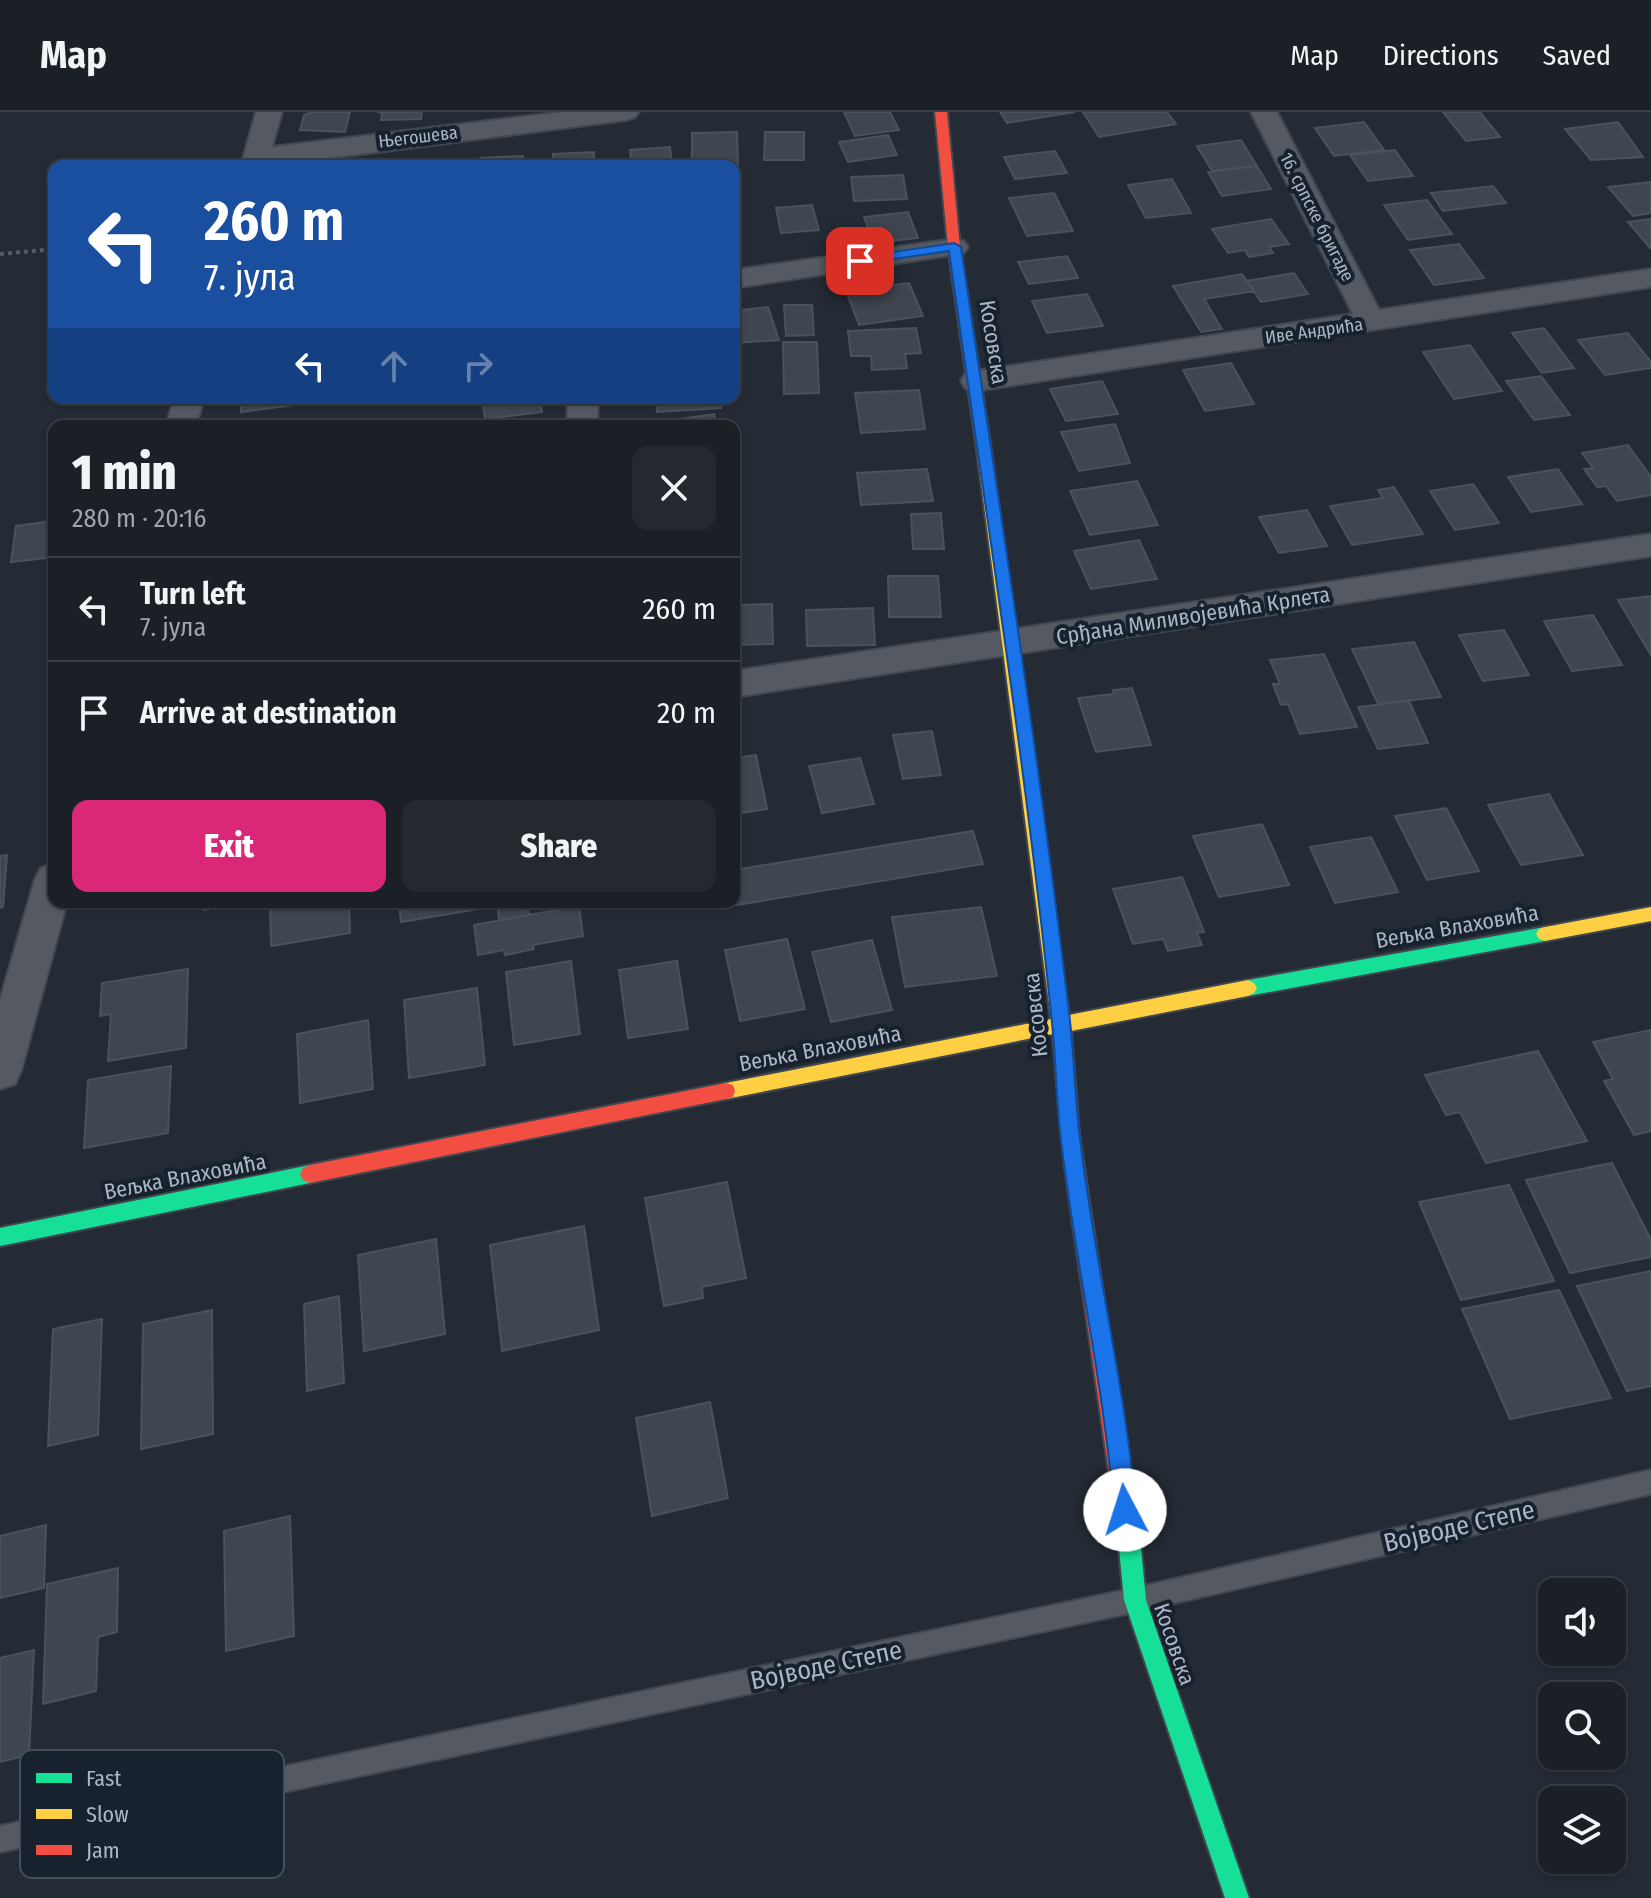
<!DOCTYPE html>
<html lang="en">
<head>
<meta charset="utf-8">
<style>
  :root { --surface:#1b2027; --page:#24282f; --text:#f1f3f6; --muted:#a0a3a7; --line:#393e44; --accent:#db2777 }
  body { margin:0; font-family:"Fira Sans Condensed",sans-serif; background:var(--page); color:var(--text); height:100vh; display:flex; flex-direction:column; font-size:30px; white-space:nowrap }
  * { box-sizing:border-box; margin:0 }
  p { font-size:26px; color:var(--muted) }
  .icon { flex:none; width:44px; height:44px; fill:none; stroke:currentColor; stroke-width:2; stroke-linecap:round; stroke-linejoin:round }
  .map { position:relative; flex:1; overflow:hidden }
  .details { position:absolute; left:48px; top:308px; width:692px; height:488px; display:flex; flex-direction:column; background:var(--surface); border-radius:16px; box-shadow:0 2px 6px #0004,0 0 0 2px var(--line) }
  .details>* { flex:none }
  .hud { position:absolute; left:48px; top:48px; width:692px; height:244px; border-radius:16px; box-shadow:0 2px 6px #0004,0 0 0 2px var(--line); background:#1a4fa0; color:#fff; overflow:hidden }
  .tools { position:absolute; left:1538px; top:1466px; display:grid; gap:16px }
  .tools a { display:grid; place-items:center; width:88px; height:88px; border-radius:16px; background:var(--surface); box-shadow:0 2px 6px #0004,0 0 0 2px var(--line); font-size:40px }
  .pin { position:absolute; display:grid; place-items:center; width:68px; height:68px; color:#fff; margin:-34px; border-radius:16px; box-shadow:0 4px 12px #0006 }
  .me { position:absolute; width:88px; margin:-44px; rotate:355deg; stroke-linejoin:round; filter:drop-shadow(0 0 6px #0008) }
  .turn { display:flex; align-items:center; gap:28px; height:168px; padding:0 24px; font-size:36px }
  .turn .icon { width:104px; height:104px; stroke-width:2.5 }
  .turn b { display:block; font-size:56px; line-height:68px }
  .lanes { display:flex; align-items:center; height:76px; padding:0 24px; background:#0003; justify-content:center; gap:40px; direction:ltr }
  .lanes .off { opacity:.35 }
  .round { display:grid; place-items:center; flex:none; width:84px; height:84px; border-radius:16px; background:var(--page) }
  .head { display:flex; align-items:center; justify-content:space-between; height:136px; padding:0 24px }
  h1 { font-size:48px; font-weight:800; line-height:60px }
  .cta { display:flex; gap:16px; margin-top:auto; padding:16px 24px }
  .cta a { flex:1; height:92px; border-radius:16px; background:var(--accent); color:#fff; font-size:32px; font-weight:800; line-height:92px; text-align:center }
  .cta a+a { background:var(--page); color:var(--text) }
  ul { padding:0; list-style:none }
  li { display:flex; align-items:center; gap:24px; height:104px; padding:0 24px; border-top:2px solid var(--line) }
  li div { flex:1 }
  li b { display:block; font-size:30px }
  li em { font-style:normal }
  header { display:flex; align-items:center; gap:48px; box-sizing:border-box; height:112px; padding:0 40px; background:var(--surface); border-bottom:2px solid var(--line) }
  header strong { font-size:38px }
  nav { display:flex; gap:44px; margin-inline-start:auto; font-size:28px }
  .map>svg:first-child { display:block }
  .building { fill:#3f464f; stroke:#4b525c; stroke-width:2 }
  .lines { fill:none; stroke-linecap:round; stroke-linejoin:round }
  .lane-casing { stroke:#414750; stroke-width:4 }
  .street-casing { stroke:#414750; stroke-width:4 }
  .fast-casing { stroke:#414750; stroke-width:4 }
  .slow-casing { stroke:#414750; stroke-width:4 }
  .jam-casing { stroke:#414750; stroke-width:4 }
  .path { stroke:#565d64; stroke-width:4; stroke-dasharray:4 4; stroke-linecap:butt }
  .lane { fill:#545962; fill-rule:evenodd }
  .street { fill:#545962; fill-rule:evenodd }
  .fast { fill:#16e098; fill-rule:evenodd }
  .slow { fill:#ffcf43; fill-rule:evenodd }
  .jam { fill:#f24e42; fill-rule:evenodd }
  .route { fill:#1a73e8; stroke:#114b97; stroke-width:2 }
  .labels { text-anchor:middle; stroke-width:8; stroke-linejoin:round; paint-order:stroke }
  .far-street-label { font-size:18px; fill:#acb6c7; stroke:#18212e }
  .street-label { font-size:22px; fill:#acb6c7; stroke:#18212e }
  .near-street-label { font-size:26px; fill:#acb6c7; stroke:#18212e }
  .key { fill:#18212e; stroke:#444e5c; stroke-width:2 }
  .key-label { font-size:22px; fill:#acb6c7 }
</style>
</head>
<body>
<header>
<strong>Map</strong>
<nav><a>Map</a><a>Directions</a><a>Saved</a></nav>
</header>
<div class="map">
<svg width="1651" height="1786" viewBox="0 0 1651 1786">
  <rect width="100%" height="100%" fill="#242b34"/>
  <path class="building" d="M312 0H350L345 20 300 18 304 3Z
    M377 0H422L421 7 381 8 382 1Z
    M844 0H890L899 18 855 24Z
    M1000 0H1075L1007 11Z
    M1083 0H1167L1176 12 1099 25Z
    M1443 0H1480L1500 25 1466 29Z
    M1364 10 1384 38 1334 44 1315 16Z
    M1618 10 1643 45 1591 48 1565 17Z
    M737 20 738 53 692 54V21Z
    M765 20H804V48H764Z
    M888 23 897 43 848 50 839 30Z
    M1241 28 1257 54 1212 59 1197 34Z
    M670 35 672 54H625L624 47H631L630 38Z
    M1395 38 1413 64 1368 69 1350 43Z
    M1055 39 1067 61 1015 67 1004 45Z
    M594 40V54H553V42Z
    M523 44V54H480V46Z
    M1257 54 1271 77 1222 84 1208 60Z
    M903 63 907 87 854 89 851 65Z
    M1172 67 1191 101 1146 106 1128 73Z
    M1651 70V101L1633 104 1608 75Z
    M1493 74 1506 91 1443 99 1431 81Z
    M1054 81 1073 119 1027 124 1009 86Z
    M1427 88 1452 122 1408 128 1384 93Z
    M812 93 819 118 781 121 776 96Z
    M908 100 918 126 874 131 864 105Z
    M734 107H739L741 141H734Z
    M1271 107 1289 132 1269 135 1273 141 1249 145 1245 138 1228 141 1212 117Z
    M1651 107V136H1650L1628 110Z
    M1459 132 1484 166 1434 173 1410 138Z
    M1067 144 1078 166 1029 172 1018 150Z
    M1294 161 1308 182 1261 190 1247 169Z
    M1242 162 1254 179 1204 187 1222 217 1201 220 1173 174Z
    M909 171 923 204 859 213 846 179Z
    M1087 182 1103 214 1047 221 1032 189Z
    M784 193H812L814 223 786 224Z
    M768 195 779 228 734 231V199Z
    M916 216 921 241 905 242 907 256 872 258 871 244H851L848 219Z
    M1544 216 1574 256 1542 261 1512 221Z
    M1628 221 1651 250V256L1605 263 1578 228Z
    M783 230H817L819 281 784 282Z
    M1470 233 1502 279 1454 287 1423 240Z
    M1231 251 1254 292 1205 299 1183 258Z
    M1541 264 1570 303 1534 308 1506 269Z
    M1102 269 1118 302 1066 309 1050 277Z
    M919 278 925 317 861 321 855 281Z
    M241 286H310L311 291 241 300Z
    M482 286H539L542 300 485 307Z
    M656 286H720L721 296 657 300Z
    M714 302 717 314H660L659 310Z
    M1115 312 1130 351 1079 359 1061 320Z
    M1628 333 1651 365V383L1617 389 1606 374 1597 375 1584 357 1593 356 1582 341Z
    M927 357 933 389 861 393 857 361Z
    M1558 357 1582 392 1531 400 1508 365Z
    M1137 369 1158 413 1090 423 1070 379Z
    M1473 372 1499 411 1455 418 1430 379Z
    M1394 375 1423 422 1352 433 1330 394 1383 386 1378 378Z
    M1307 398 1327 434 1279 441 1259 405Z
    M941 401 944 437H913L911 402Z
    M54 409V445L11 450 16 414Z
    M1139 428 1157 467 1091 477 1074 439Z
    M888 464H938L941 505H889Z
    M1651 484V543L1618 488Z
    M772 492 773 532 734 533V493Z
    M873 496 875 533 807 534 806 498Z
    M1593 503 1622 553 1572 559 1544 509Z
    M1504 518 1529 563 1483 569 1459 523Z
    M1414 530 1441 585 1378 592 1352 537Z
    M1324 542 1357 615 1300 622 1288 592 1281 593 1273 572H1280L1270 548Z
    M1132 576 1151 633 1096 640 1078 586 1114 582 1113 578Z
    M1409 589 1428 631 1378 637 1358 595Z
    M932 619 941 663 903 667 893 623Z
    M756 643 767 697 734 702V646Z
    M860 646 874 692 822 701 809 654Z
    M1549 682 1583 743 1521 753 1488 693Z
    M1446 696 1479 759 1427 768 1395 704Z
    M1262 712 1289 773 1219 785 1193 724Z
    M973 719 983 752 731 794 734 758Z
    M1371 725 1398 780 1335 791 1310 735Z
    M7 743 3 795 0 796V744Z
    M1182 765 1204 820 1197 821 1202 833 1168 839 1163 827 1133 832 1113 777Z
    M204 790H254L204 798Z
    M270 790H349L350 821 271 834Z
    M399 790H497V794L401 810Z
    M497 790H527L529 803 499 808Z
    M579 794 583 824 533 833 534 837 505 843 504 838 478 843 474 813Z
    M981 795 997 864 905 875 892 805Z
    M787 827 805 897 740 909 725 838Z
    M872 828 892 898 831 910 812 840Z
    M571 849 580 922 514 933 506 860Z
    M677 849 688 917 628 926 619 858Z
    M188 857 186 936 108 949 111 902 100 904 102 871Z
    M477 876 485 953 409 966 404 888Z
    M368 908 373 977 300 991 297 922Z
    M1651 918V1019L1634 1023 1604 969 1613 967 1593 930Z
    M1538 939 1587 1029 1486 1051 1460 1000 1446 1003 1425 963Z
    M171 954 168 1021 84 1036 88 968Z
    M1612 1051 1651 1128V1145L1570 1161 1526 1068Z
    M727 1070 746 1166 702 1175 703 1186 664 1194 645 1086Z
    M1509 1073 1554 1169 1461 1188 1419 1090Z
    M584 1114 599 1218 502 1239 490 1133Z
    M436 1127 445 1222 364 1239 358 1143Z
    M1651 1159V1274L1627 1279 1577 1174Z
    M1559 1178 1611 1286 1510 1307 1462 1197Z
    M339 1184 344 1271 307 1279 304 1192Z
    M212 1198 213 1322 141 1337 143 1212Z
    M102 1207 98 1323 48 1334 53 1217Z
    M710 1290 728 1386 652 1404 636 1306Z
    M290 1404 294 1524 226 1539 224 1419Z
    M46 1413 44 1476 0 1486V1424Z
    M118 1456 117 1520 98 1525 96 1579 43 1592 47 1472Z
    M34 1538 29 1643 0 1650V1546Z"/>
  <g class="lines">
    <defs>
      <path id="lane" d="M1651 1358V1382L1135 1500 0 1740V1714L1135 1476Z"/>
      <path id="street" d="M256 0H282L272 35 563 0H639L635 5 626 8 267 54H241Z
        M1251 0H1277L1379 198 1651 157V175L976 279 965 276 961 269 965 262 976 259 1353 202Z
        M954 127 964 129 968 135 964 141 734 176V158Z
        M174 286H204L196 314H166Z
        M568 286H598L597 314H567Z
        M1651 422V444L734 585V559Z
        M54 751V790H67L21 959 15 972 0 977V888L35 767 41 756Z"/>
      <path id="fast" d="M1545 815 1551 817 1554 822 1551 827 1545 829 1248 884 1242 881 1239 876 1242 871 1248 868Z
        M310 1053 317 1056 320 1062 317 1068 310 1071 0 1134V1116Z
        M1128 1405 1136 1408 1139 1416 1146 1488 1249 1786H1225L1124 1488 1117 1416 1120 1408Z"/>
      <path id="slow" d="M983 326 990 331 1069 903 1248 868 1254 871 1257 876 1254 881 1248 884 1071 919 1079 1022 1077 1028 1070 1031 1063 1028 1061 1022 1053 922 726 987 719 985 717 979 719 973 726 971 1051 907 976 331Z
        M1651 795V809L1545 829 1539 827 1536 822 1539 817 1545 815Z"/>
      <path id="jam" d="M935 0H947L960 135 990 331 983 336 976 331 948 135Z
        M726 971 733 973 735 979 733 985 726 987 310 1071 303 1068 300 1062 303 1056 310 1053Z
        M1070 1013 1077 1016 1079 1022 1139 1416 1136 1424 1128 1427 1120 1424 1117 1416 1067 1071 1061 1022 1063 1016Z"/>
    </defs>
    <use href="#lane" class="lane-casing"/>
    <use href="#street" class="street-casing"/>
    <use href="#fast" class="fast-casing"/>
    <use href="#slow" class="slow-casing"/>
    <use href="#jam" class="jam-casing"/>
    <path class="path" d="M0 142 54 137"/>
    <use href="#lane" class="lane"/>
    <use href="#street" class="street"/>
    <use href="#fast" class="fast"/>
    <use href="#slow" class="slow"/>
    <use href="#jam" class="jam"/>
  </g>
  <path class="route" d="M954 131 961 135C999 392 1040 650 1070 909 1074 945 1075 981 1079 1018 1093 1145 1125 1270 1136 1398L1133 1405 1125 1409 1117 1405 1114 1398C1104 1271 1074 1146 1060 1019 1056 983 1056 947 1052 911 1026 653 985 396 949 139L860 152 853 149 860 145Z"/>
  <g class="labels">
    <g class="far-street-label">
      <text transform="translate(418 25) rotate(-7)" y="6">Његошева</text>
      <text transform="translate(1317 105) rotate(63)" y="6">16. српске бригаде</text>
      <text transform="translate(1314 219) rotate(-8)" y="6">Иве Андрића</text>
    </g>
    <g class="street-label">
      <text transform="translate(994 230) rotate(81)" y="8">Косовска</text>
      <text transform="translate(1193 503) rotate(-9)" y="8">Срђана Миливојевића Крлета</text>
      <text transform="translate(1457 814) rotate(-10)" y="8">Вељка Влаховића</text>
      <text transform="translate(1035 903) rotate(-96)" y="8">Косовска</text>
      <text transform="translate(820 936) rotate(-11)" y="8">Вељка Влаховића</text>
      <text transform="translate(185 1064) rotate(-11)" y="8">Вељка Влаховића</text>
      <text transform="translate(1175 1532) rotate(71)" y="8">Косовска</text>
    </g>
    <g class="near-street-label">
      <text transform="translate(1459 1414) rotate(-13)" y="9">Војводе Степе</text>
      <text transform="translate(826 1553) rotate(-12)" y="9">Војводе Степе</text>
    </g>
  </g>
  <rect x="20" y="1638" width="264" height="128" rx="12" class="key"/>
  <rect x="36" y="1661" width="36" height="10" fill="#16e098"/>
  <rect x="36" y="1697" width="36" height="10" fill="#ffcf43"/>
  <rect x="36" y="1733" width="36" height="10" fill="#f24e42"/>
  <g class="key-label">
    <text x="86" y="1674">Fast</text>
    <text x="86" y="1710">Slow</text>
    <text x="86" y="1746">Jam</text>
  </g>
</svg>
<div class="tools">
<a><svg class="icon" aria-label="sound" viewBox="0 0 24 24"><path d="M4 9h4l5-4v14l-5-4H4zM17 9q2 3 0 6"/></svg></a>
<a><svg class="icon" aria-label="search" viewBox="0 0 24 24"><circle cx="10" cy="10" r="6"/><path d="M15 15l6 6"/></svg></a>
<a><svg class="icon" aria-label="layers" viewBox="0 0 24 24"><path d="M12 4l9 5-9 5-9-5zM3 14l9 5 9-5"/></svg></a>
</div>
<div class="pin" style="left:860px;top:149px;background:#d93025"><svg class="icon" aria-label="arrive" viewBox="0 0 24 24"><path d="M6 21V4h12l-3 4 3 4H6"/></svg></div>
<svg class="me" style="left:1125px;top:1398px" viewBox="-20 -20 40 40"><circle r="19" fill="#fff"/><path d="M0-13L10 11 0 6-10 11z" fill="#1a73e8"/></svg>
<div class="hud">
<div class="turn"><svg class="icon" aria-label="left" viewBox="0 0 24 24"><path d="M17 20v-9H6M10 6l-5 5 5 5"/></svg><div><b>260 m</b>7. јула</div></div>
<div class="lanes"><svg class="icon" aria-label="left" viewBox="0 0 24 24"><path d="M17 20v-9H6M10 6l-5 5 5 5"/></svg><svg class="icon off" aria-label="ahead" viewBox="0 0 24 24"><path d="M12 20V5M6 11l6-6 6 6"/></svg><svg class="icon off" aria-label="right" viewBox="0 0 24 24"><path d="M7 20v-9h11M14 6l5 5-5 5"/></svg></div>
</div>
<section class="details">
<div class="head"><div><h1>1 min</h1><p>280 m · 20:16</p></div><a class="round"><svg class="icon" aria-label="close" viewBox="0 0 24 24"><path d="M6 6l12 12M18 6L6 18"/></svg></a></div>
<ul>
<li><svg class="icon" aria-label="left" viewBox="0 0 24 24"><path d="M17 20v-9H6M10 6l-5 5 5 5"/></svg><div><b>Turn left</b><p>7. јула</p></div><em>260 m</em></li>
<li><svg class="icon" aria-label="arrive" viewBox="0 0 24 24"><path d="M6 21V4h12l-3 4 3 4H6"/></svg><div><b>Arrive at destination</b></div><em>20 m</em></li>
</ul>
<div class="cta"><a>Exit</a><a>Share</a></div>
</section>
</div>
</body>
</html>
